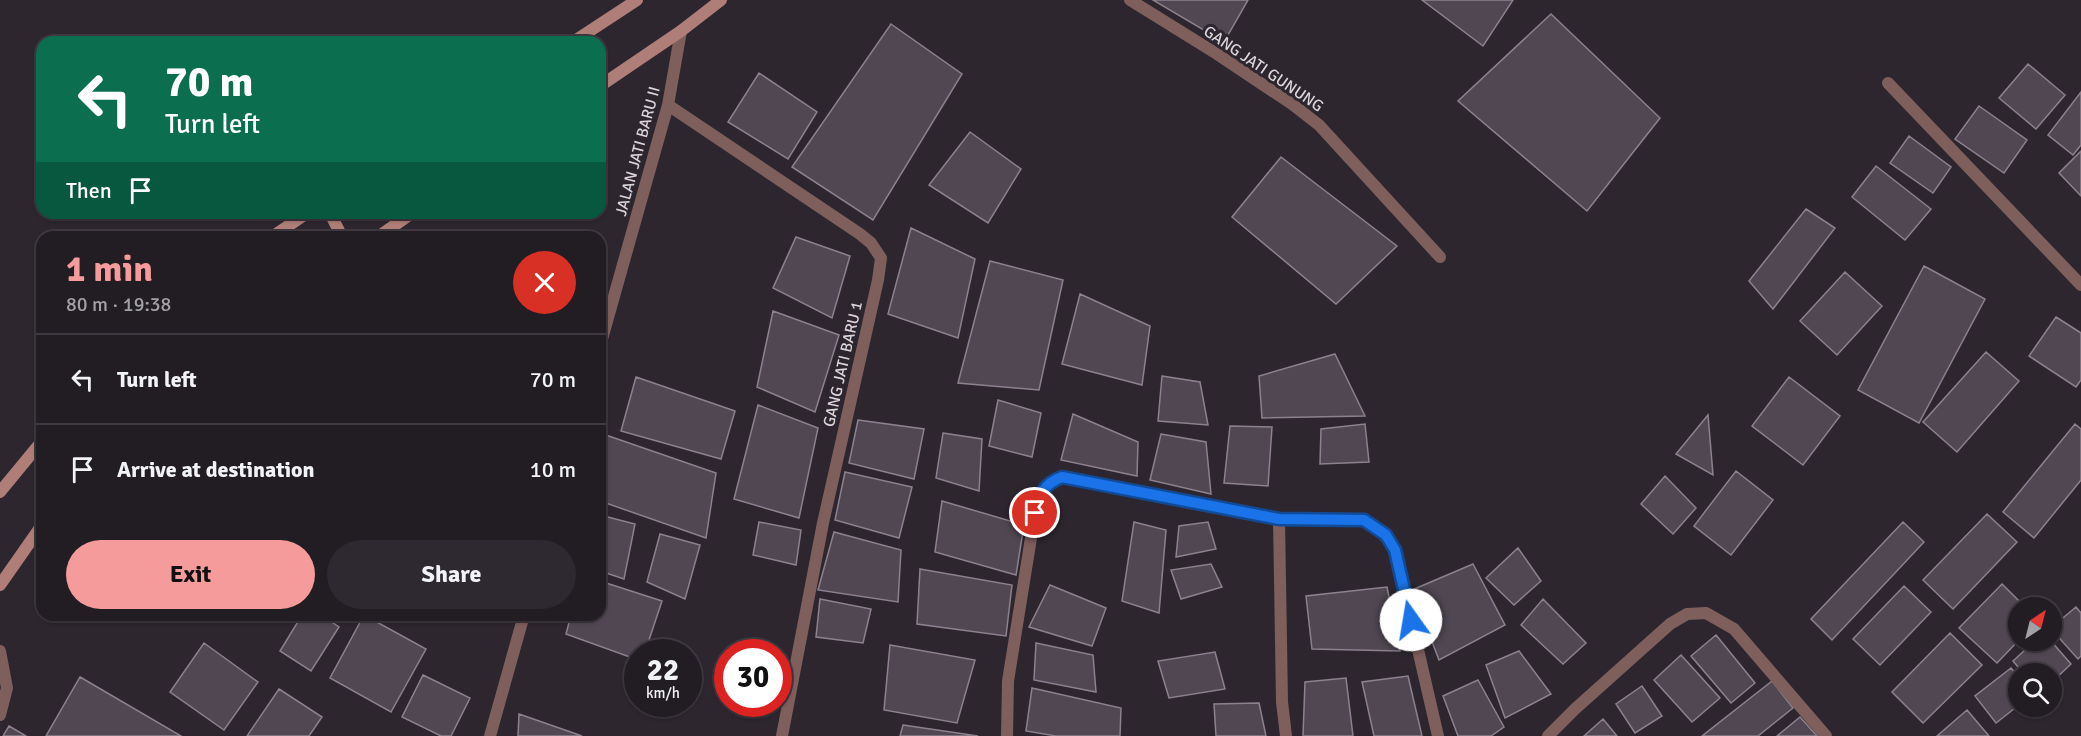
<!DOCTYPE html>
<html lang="en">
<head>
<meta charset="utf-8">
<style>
  :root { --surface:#221c23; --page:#2e2930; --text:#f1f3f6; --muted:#a2a1a6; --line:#3f3a41; --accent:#f59b9b }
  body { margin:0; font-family:Signika,sans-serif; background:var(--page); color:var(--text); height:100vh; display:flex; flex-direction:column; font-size:22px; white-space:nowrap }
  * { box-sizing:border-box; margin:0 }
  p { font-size:20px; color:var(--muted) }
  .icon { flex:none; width:33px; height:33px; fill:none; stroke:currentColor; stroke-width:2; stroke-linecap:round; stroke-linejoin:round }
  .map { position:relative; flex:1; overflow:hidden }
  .panel { position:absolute; left:36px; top:231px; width:570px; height:390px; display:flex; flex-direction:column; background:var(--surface); border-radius:18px; box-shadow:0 2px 4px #0004,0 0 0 2px var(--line) }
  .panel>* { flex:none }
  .top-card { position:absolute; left:36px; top:36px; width:570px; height:183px; border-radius:18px; box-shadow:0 2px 4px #0004,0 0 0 2px var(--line); background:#0b6e4f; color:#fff; overflow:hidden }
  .needle { width:39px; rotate:35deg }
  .controls { position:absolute; left:2008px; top:597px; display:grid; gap:12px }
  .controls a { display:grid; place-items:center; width:54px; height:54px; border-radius:50%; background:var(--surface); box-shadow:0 2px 4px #0004,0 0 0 2px var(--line); font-size:30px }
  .speed { position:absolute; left:624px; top:639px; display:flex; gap:12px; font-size:30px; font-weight:700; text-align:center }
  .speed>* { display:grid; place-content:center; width:78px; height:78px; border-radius:50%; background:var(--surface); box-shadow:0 2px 4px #0004,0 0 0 2px var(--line); line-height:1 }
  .speed small { font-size:15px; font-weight:400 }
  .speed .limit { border:9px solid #d22; background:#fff; color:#111 }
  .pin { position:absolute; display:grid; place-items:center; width:51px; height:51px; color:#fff; margin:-26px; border:3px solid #fff; border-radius:50%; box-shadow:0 2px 6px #0007 }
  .me { position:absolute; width:66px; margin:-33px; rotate:347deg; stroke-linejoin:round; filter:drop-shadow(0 0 4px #0008) }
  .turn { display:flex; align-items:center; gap:21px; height:126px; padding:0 30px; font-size:27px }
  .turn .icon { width:78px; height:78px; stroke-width:2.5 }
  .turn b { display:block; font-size:42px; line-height:51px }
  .then { display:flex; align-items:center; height:57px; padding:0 30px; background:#0003; gap:12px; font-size:22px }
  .round { display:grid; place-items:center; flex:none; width:63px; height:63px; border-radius:32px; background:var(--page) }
  .headline { display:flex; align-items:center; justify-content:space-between; height:102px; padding:0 30px }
  h1 { font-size:36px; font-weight:800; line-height:45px; color:var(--accent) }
  .button { display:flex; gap:12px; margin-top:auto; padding:12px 30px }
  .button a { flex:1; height:69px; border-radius:36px; background:var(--accent); color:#111; font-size:24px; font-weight:800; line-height:69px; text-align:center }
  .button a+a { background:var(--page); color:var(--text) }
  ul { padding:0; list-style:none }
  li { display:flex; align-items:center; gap:18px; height:90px; padding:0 30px; border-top:2px solid var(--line) }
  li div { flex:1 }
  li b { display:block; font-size:22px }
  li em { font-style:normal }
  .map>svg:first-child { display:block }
  .building { fill:#504752; stroke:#8c828e; stroke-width:1.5 }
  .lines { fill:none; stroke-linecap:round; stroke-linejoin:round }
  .lane { stroke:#7e5f5c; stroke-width:12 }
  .street { stroke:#7e5f5c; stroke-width:12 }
  .secondary { stroke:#af7e78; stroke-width:12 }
  .route-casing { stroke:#114b97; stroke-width:15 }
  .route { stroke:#1a73e8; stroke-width:10 }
  .labels { text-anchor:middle; stroke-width:6; stroke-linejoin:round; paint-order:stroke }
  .street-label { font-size:16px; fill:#dad5db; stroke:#2d262f }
</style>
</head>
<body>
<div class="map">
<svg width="2081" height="736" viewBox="0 0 2081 736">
  <rect width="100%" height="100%" fill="#2d262f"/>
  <path class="building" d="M1153 0H1248L1224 42Z
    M1422 0H1513L1483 46Z
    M1551 14 1660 118 1587 211 1458 101Z
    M891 24 962 74 873 220 792 167Z
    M2028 64 2065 95 2036 129 1999 98Z
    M759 73 817 112 788 159 728 122Z
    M2081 92V145L2073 155 2048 135Z
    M1979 106 2027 140 2004 173 1955 139Z
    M970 132 1021 169 988 223 929 185Z
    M1909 136 1951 167 1933 193 1890 163Z
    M2081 151V196L2059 173Z
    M1281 157 1397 246 1336 304 1232 217Z
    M1876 166 1931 209 1905 240 1852 197Z
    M1806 209 1835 228 1773 309 1749 281Z
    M911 228 975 259 958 338 888 314Z
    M796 237 850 256 832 318 773 288Z
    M990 261 1063 280 1039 390 958 383Z
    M1924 266 1985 299 1919 423 1858 390Z
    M1845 272 1882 306 1837 355 1800 321Z
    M1080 294 1150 326 1142 385 1062 364Z
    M773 311 839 335 815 412 757 387Z
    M2056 317 2081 333V380L2076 387 2029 356Z
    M1986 352 2019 381 1957 452 1923 422Z
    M1335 354 1365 416 1262 418 1259 376Z
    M1162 376 1200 382 1208 425 1158 421Z
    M636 377 735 411 721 459 621 431Z
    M1789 377 1840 416 1803 465 1752 426Z
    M998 400 1041 413 1032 457 989 446Z
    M758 405 818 428 799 518 734 499Z
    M1073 414 1138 442 1137 476 1061 460Z
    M1708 415 1713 475 1676 454Z
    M858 420 924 429 914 479 849 463Z
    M1365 424 1369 462 1320 464 1321 429Z
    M2075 424 2081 429V480L2034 538 2003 512Z
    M1230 426 1272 427 1268 486 1224 483Z
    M600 433 716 473 706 538 600 501Z
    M943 433 982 439 979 491 936 478Z
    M1161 434 1206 442 1211 494 1150 480Z
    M1736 471 1773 500 1731 555 1694 526Z
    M845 472 912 487 899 538 835 520Z
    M1665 476 1696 508 1673 534 1641 504Z
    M942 501 1024 525 1016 575 935 552Z
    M1987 514 2017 542 1953 609 1923 580Z
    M600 515 635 524 624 579 600 571Z
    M759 522 801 530 796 565 753 555Z
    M1134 522 1166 530 1159 613 1122 601Z
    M1208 522 1216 549 1176 557 1179 526Z
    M1903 522 1924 542 1832 640 1811 619Z
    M834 532 901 550 898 602 818 590Z
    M660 534 700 545 685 599 647 582Z
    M1518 548 1541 581 1514 605 1486 578Z
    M1211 564 1222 587 1181 599 1171 570Z
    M1473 564 1505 625 1439 660 1412 590Z
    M920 569 1012 585 1006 636 917 624Z
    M600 581 662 601 645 652H638V660L566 634 571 615H600Z
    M2002 584 2026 608H2019V640L1997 663 1959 628Z
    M1050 585 1106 608 1092 646 1029 627Z
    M1904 586 1931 612 1880 665 1853 639Z
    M1387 587 1400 651 1312 649 1306 596Z
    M820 599 871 609 863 643 816 637Z
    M1543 599 1586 643 1563 664 1521 625Z
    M2076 607 2081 613V656L2078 659 2052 630V627Z
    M302 615H321L339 627 311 671 280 651Z
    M364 615 426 649 391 712 330 678Z
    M1950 633 1982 665 1923 723 1892 692Z
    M1716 635 1755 683 1731 703 1691 656Z
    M2036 640H2050L2071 664 2052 682V674H2024L2013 661Z
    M204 643 258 682 224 730 170 692Z
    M1036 643 1093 655 1096 692 1034 680Z
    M890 645 975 660 957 723 884 710Z
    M1519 651 1551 694 1505 718 1486 665Z
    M1215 652 1225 689 1169 698 1158 661Z
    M1681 655 1720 698 1692 722 1654 680Z
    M2011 668 2019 678V705L1996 723 1975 696Z
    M423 675 470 698 451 736H441L402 717Z
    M1408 676 1422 736H1374L1362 682Z
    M80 677 181 736H46Z
    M1346 678 1353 736H1303L1305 682Z
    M1478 680 1504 727 1491 736H1458L1443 696Z
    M1772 681 1793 708 1758 736H1702Z
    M1642 686 1662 716 1635 733 1616 704Z
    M1032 688 1121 708 1120 736H1056L1026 731Z
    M279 689 322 717 309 736H247Z
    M1259 703 1266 736H1216L1214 704Z
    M1967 710 1989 736H1937Z
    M519 714 582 736H518Z
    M1800 717 1817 736H1777Z
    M1603 719 1617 736H1584Z
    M903 725 978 736H900Z
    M9 726 26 736H3Z"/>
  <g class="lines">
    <path class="lane" d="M0 651 7 688 0 715"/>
    <path class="street" d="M1130 0 1217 54 1292 104 1319 125 1440 257
      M1888 83 2081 285
      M668 105 860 234 871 243 881 258 878 280 823 523 782 736
      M600 346 668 105 681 31
      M1279 519 1282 702 1286 736
      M490 736 524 615
      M1007 736 1008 681 1035 513C1040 495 1043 484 1062 477L1279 519 1364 520C1378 528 1386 536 1395 550L1438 736
      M1548 736 1575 709 1670 624 1687 614 1706 613 1734 629 1826 736"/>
    <path class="secondary" d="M573 42 637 0
      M600 86 681 31 721 0
      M330 213 342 237
      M272 237 307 213
      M378 237 412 213
      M0 492 42 441
      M0 585 42 525"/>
  </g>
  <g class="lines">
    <defs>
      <path id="route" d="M1035 513C1040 495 1043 484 1062 477L1279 519 1364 520 1386 535 1395 550 1411 620"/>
    </defs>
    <use href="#route" class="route-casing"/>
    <use href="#route" class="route"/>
  </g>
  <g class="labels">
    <g class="street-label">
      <text transform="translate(1264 68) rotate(34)" y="6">GANG JATI GUNUNG</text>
      <text transform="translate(637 151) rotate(-75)" y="6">JALAN JATI BARU II</text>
      <text transform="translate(842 364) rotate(-77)" y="6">GANG JATI BARU 1</text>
    </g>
  </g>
</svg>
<div class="controls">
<a><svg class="needle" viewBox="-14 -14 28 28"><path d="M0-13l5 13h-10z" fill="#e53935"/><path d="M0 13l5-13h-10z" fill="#a2a1a6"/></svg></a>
<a><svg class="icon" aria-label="search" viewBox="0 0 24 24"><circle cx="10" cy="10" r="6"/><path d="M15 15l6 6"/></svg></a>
</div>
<div class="speed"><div>22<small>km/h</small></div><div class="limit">30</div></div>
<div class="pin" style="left:1035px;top:513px;background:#d93025"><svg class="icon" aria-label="arrive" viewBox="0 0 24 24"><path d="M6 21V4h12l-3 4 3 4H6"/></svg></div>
<svg class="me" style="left:1411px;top:620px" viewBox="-20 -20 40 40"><circle r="19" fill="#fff"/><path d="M0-13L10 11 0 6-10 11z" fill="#1a73e8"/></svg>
<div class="top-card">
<div class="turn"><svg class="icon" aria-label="left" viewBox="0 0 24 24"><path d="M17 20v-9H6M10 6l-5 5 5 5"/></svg><div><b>70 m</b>Turn left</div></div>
<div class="then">Then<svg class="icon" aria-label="arrive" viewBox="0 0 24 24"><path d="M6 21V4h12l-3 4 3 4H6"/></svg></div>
</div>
<section class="panel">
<div class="headline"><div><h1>1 min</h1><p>80 m · 19:38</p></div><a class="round" style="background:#d93025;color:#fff"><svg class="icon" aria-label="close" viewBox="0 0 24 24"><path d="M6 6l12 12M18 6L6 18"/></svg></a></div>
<ul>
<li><svg class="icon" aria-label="left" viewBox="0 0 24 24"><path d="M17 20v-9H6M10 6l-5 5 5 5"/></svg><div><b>Turn left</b></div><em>70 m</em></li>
<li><svg class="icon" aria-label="arrive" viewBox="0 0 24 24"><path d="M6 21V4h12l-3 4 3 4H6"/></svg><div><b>Arrive at destination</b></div><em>10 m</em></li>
</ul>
<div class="button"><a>Exit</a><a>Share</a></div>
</section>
</div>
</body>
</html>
